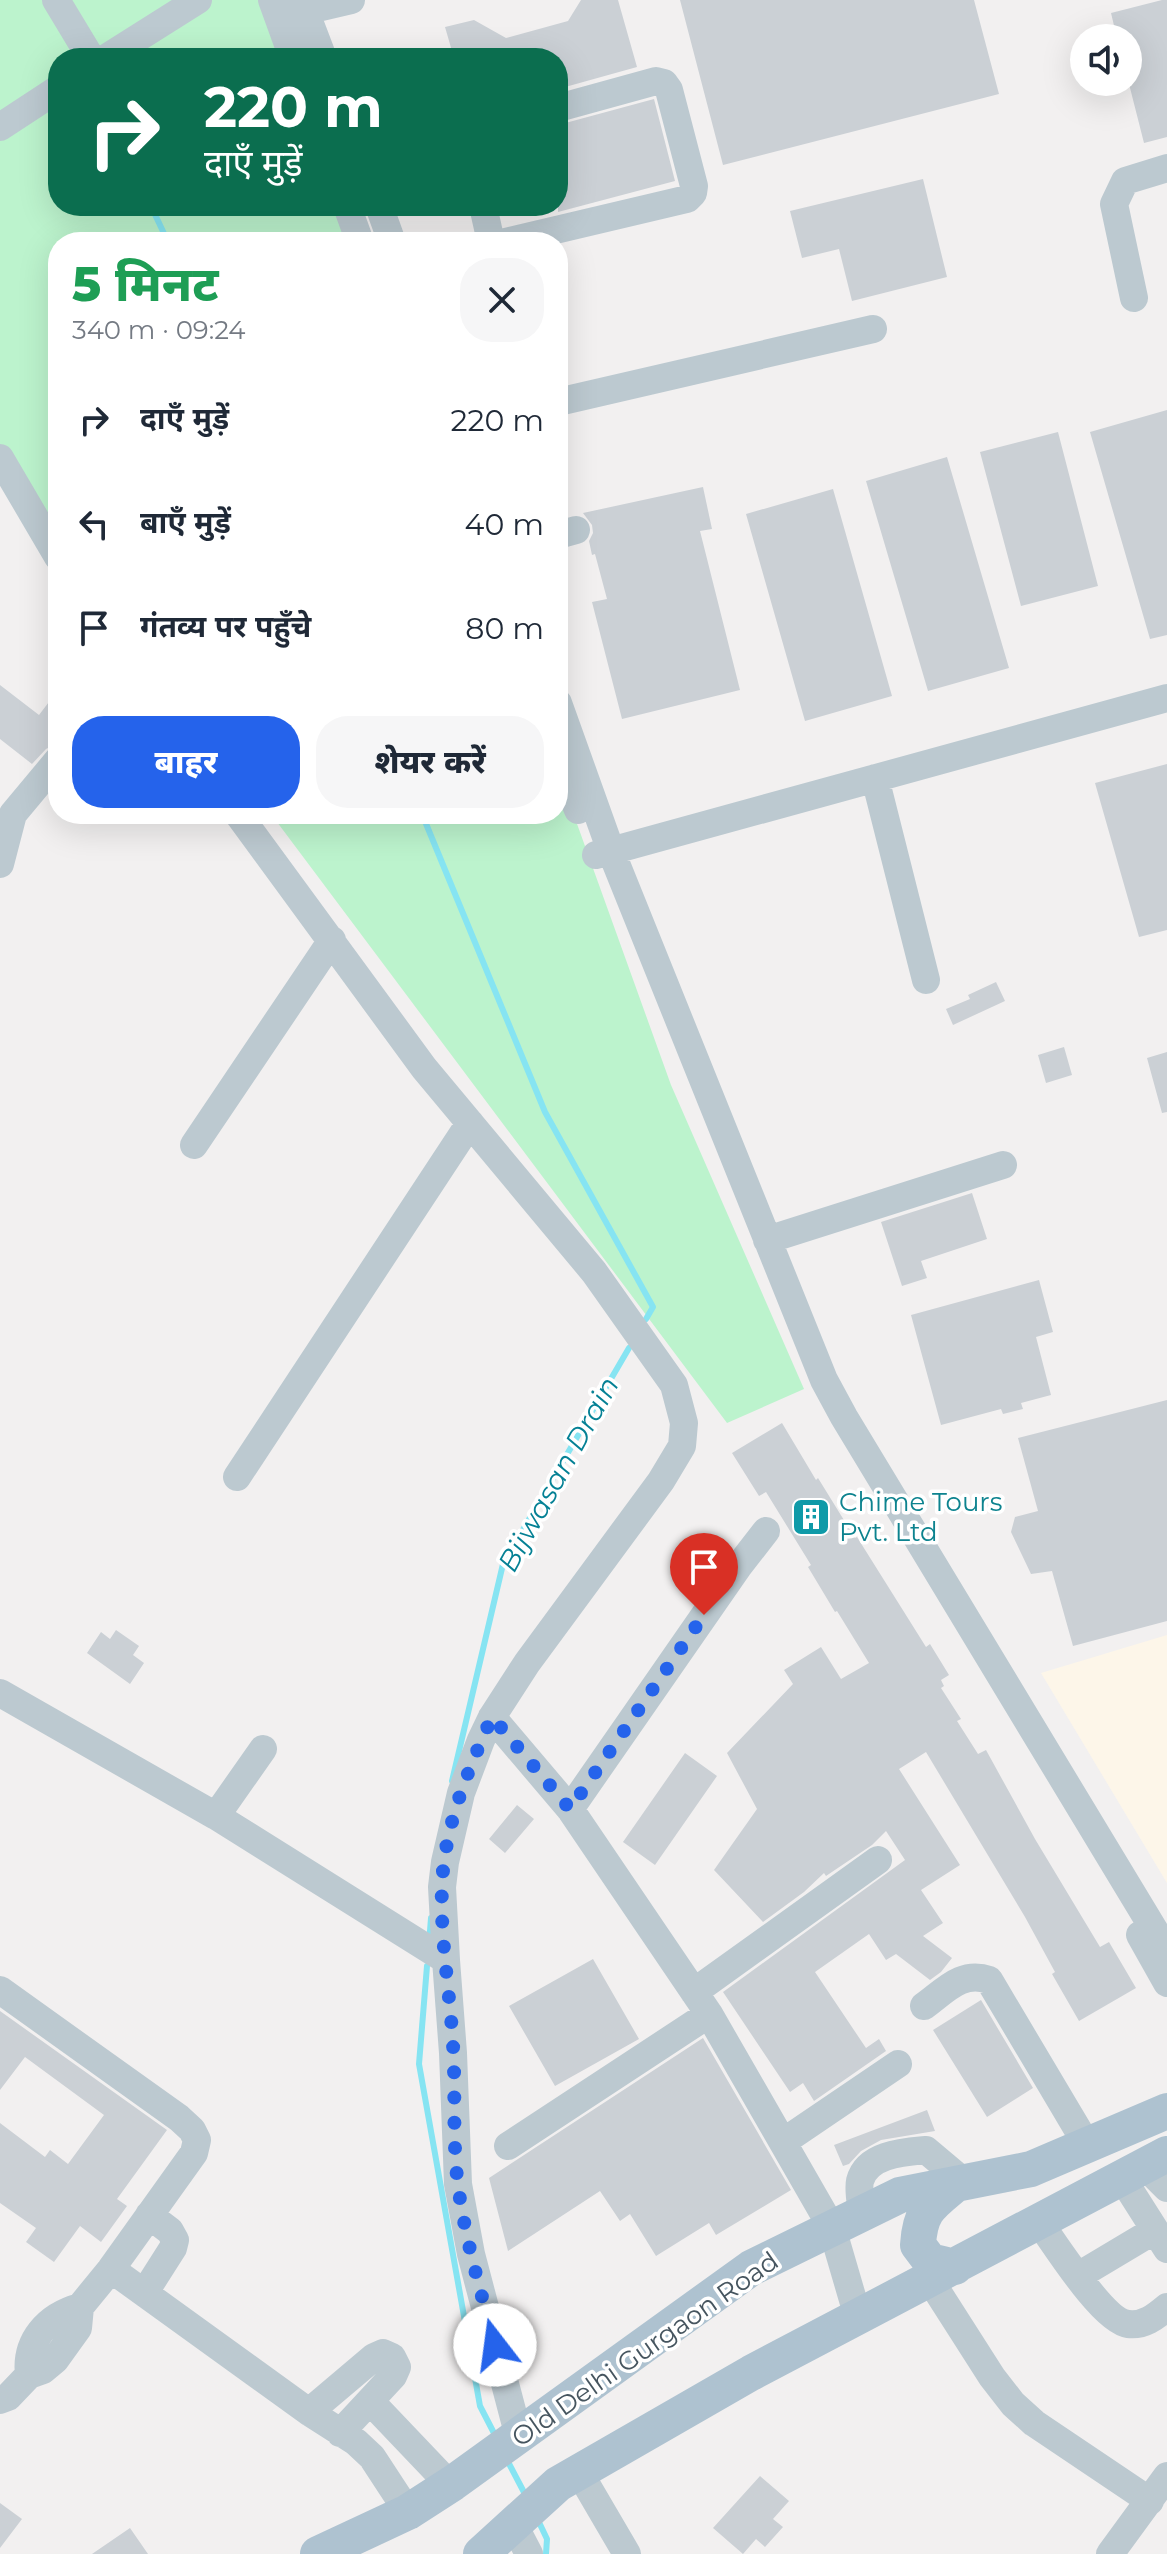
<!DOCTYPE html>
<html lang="hi">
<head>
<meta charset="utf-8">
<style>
  :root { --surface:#fff; --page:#f6f6f7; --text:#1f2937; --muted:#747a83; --accent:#2563eb }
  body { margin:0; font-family:Montserrat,"Noto Sans Devanagari",sans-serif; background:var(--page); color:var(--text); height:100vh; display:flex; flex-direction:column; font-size:30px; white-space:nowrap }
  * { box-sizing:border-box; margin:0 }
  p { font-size:26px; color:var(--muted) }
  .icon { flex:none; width:44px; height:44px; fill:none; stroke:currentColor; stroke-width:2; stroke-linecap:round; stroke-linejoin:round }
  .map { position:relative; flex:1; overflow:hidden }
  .details { position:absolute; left:48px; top:232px; width:520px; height:592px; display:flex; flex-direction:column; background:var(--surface); border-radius:32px; box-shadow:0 8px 32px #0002 }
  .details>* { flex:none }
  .banner { position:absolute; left:48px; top:48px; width:520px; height:168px; border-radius:32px; box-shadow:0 8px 32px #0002; background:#0b6e4f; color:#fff; overflow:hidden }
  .controls { position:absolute; left:1070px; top:24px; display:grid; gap:16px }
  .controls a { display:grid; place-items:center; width:72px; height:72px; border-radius:50%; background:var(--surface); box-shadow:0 8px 32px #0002; font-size:40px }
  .pin { position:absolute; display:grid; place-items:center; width:68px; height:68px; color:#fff; margin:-82px -34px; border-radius:50% 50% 50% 0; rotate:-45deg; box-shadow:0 0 8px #0007 }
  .pin .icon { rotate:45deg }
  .me { position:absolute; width:88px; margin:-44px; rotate:345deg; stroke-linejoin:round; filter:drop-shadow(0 0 6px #0008) }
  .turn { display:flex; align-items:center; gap:28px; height:168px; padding:0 24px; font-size:36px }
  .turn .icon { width:104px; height:104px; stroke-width:2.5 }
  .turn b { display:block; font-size:56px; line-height:68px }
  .round { display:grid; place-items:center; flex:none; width:84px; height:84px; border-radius:32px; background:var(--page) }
  .summary { display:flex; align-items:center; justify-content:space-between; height:136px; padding:0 24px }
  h1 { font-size:48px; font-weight:800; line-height:60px; color:#1e9e55 }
  .primary-button { display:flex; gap:16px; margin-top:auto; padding:16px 24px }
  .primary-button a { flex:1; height:92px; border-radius:32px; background:var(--accent); color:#fff; font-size:32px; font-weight:800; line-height:92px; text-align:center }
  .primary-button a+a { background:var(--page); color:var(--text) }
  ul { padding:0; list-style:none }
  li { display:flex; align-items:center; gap:24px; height:104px; padding:0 24px }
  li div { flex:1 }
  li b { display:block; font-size:30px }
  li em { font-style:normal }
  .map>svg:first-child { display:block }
  .commercial { fill:#fdf6e9 }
  .green { fill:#bcf3cd }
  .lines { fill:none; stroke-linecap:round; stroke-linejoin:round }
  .stream { stroke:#86e4f2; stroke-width:6 }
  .building { fill:#cbd0d5 }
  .minor { stroke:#bcc9d0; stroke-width:28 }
  .major { stroke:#aec2d0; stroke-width:36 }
  .route { stroke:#2563eb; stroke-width:14; stroke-dasharray:0 25.2 }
  .labels { text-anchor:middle; stroke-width:7; stroke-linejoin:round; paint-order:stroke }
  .culture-label { font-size:26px; fill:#0d838f; stroke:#fff; text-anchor:start }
  .street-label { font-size:26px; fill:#46555f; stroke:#fff }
  .water-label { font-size:28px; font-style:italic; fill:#058195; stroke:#fff }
</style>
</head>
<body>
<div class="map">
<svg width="1167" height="2554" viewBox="0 0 1167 2554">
  <rect width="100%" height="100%" fill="#f2f0f0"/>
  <path class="commercial" d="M1167 1635V1883L1041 1673Z"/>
  <path class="green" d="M0 0H279L300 58H58V206H354L367 242H58V529L0 452Z
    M558 771 671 1085 804 1389 727 1423 271 814H558Z"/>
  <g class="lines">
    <path class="stream" d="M151 206 168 242
      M422 814 545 1112 653 1307 646 1319
      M452 1781 503 1564 629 1348
      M430 1931 431 1918
      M427 1966 419 2064 480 2406 496 2437
      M506 2458 527 2498
      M537 2518 547 2539 546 2554"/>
  </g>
  <path class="building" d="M581 0H618L637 67 558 89V58H454L445 27 474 20 506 38 568 21Z
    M680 0H974L999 94 723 165Z
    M1162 0H1167V137L1144 143 1128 80V38H1117L1111 13Z
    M654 99 675 181 558 212V125Z
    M923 179 947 277 852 301 839 249 802 258 790 211Z
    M1167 410V635L1150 639 1090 432Z
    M1058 432 1098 586 1021 606 980 452Z
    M947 457 1009 668 928 691 866 481Z
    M703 487 712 529 700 531 740 690 622 719 592 602 607 599 595 554 592 555 589 541 593 533 592 525 583 513Z
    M833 489 892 696 805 721 746 514Z
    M0 685 39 715 58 690V743L46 749 32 764 0 739Z
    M1167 764V930L1139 937 1095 783Z
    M996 982 1005 1001 953 1025 946 1009 970 999 968 995Z
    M1064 1047 1072 1075 1046 1083 1038 1055Z
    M1167 1052V1112L1162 1113 1147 1058Z
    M972 1193 987 1239 921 1261 927 1278 902 1286 881 1222Z
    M1039 1280 1053 1332 1036 1337 1051 1395 1021 1403 1023 1409 1003 1414 1001 1409 941 1425 911 1315Z
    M1167 1400V1621L1073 1646 1052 1571 1031 1574 1011 1532 1015 1517 1038 1511 1018 1438Z
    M782 1423 816 1480 818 1478 855 1538 857 1537 926 1647 930 1644 949 1675 941 1680 944 1686 941 1688 961 1719 957 1721 978 1754 986 1750 1035 1839 1100 1947 1109 1942 1136 1988 1079 2021 1052 1974 1055 1972 1025 1917 926 1752 899 1769 960 1865 921 1890 943 1923 923 1936 952 1958 941 1972 930 1980 896 1954 886 1960 869 1934 815 1972 866 2048 879 2039 886 2051 814 2101 803 2083 790 2092 723 1992 905 1860 886 1831 872 1845 826 1876 824 1873 804 1892 763 1922 714 1870 757 1809 727 1753 793 1684 784 1670 821 1647 841 1679 869 1663 837 1611 835 1612 808 1567 811 1565 766 1492 759 1496 732 1453Z
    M116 1630 139 1646 133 1655 144 1663 130 1684 87 1653 101 1632 110 1639Z
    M685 1753 717 1776 655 1865 623 1842Z
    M517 1805 534 1819 505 1853 489 1839Z
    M593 1959 639 2039 555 2086 509 2006Z
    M981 2000 1033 2088 987 2117 933 2030Z
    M0 2011 167 2130 117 2199 127 2206 101 2242 80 2226 54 2262 26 2242 36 2228 0 2203V2123L45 2157 50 2150 68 2164 104 2115 25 2057 0 2090Z
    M703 2038 791 2190 716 2235 709 2223 656 2256 630 2214 620 2221 600 2191 508 2251 489 2178Z
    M927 2110 935 2131 881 2140 861 2151 849 2164 843 2166 834 2145Z
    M760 2476 789 2501 773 2519 783 2527 765 2547 756 2539 743 2554 713 2528Z
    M0 2503 22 2519 0 2548Z
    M130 2528 148 2554H92Z"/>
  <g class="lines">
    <path class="minor" d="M56 0 91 58
      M272 0 293 58
      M301 0 323 58
      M304 11 351 0
      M106 58 198 0
      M0 127 58 89
      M347 206 360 242
      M379 206 392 242
      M483 206 491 242
      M505 242 687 199 693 193 694 186 669 90 664 83 656 81 558 108
      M1134 298 1114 204 1125 181 1167 168
      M558 402 873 329
      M0 458 58 557
      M558 535 576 530
      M558 703 611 851 824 1380 844 1417 1167 1951
      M558 761 578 810
      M875 778 926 980
      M238 814 424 1068 594 1272 674 1385 684 1423 682 1446 661 1481 527 1663 492 1717 481 1740 461 1793 445 1862 442 1887 446 1960
      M596 855 1167 698
      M0 864 13 814 58 760
      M194 1145 332 940
      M767 1240 1003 1165
      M237 1477 470 1123
      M0 1693 216 1816 446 1960 453 2053 458 2184 471 2254 519 2437
      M492 1717 570 1809 709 2014 832 2228 858 2317
      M570 1809 738 1567 766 1531
      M216 1816 263 1749
      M1140 1935 1167 1983
      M0 1990 179 2118 192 2130 197 2140 194 2153 111 2269
      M694 1992 878 1860
      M924 2006C945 1991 962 1970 989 1980L1087 2145
      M783 2142 898 2064
      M508 2146 709 2014
      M1145 2166 1167 2188
      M1122 2178 1167 2249
      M862 2213C861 2204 858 2190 860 2181 867 2154 904 2152 926 2150L964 2182
      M1039 2222C1055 2244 1103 2321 1128 2324 1144 2326 1155 2317 1167 2307
      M1078 2276 1155 2230
      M930 2280 992 2377 1013 2404 1034 2423 1150 2501
      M145 2292 173 2248 175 2240 170 2231 149 2215
      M29 2375C25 2341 47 2316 80 2307
      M0 2400 8 2397 29 2375 43 2370 55 2360 78 2328 80 2307 111 2269 309 2412 356 2442 372 2457 408 2512
      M370 2401 450 2485
      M309 2412 374 2357 383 2353 392 2357 397 2367 393 2376 340 2433
      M579 2472 627 2554
      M514 2525 529 2554
      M1110 2554 1167 2476"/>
    <path class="major" d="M955 2267 930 2261 918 2245C920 2210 931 2205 956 2184
      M318 2554 408 2512 453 2483 751 2268 900 2195 1031 2169 1167 2111
      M481 2554 558 2484 751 2373 1167 2154"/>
  </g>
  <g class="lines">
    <path class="route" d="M495 2345C481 2292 465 2239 458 2185 452 2139 456 2091 453 2045 450 1992 440 1939 442 1886 444 1827 468 1770 492 1717L570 1809 704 1615"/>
  </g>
  <defs>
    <symbol id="building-square" viewBox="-11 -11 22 22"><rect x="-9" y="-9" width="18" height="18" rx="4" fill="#0f9aa8" stroke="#fff"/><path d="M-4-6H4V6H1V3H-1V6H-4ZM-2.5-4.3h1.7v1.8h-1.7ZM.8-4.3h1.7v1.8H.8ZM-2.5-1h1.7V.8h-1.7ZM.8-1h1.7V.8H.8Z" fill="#fff"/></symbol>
  </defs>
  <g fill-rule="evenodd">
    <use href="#building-square" x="789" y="1495" width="44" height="44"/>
  </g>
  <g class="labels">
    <g class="culture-label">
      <text x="839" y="1511">Chime Tours<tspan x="839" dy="30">Pvt. Ltd</tspan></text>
    </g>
    <g class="street-label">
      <text transform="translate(645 2349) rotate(-35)" y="9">Old Delhi Gurgaon Road</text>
    </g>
    <g class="water-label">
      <text transform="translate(558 1474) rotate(-61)" y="10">Bijwasan Drain</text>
    </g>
  </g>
</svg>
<div class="controls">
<a><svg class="icon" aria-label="sound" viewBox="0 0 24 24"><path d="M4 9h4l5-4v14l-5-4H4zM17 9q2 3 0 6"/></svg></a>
</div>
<div class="pin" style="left:704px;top:1615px;background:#d93025"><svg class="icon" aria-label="arrive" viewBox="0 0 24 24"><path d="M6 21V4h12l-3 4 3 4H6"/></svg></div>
<svg class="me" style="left:495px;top:2345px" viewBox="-20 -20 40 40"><circle r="19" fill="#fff"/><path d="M0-13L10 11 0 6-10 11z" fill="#2563eb"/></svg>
<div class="banner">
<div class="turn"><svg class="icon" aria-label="right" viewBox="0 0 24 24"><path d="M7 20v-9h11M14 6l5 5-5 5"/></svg><div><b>220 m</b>दाएँ मुड़ें</div></div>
</div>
<section class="details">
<div class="summary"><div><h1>5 मिनट</h1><p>340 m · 09:24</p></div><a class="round"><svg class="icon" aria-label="close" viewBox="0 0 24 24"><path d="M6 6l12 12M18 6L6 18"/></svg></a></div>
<ul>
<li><svg class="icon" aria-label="right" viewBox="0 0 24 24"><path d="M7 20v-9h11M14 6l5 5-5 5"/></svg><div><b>दाएँ मुड़ें</b></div><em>220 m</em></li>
<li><svg class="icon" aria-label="left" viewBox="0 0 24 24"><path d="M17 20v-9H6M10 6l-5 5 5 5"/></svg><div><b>बाएँ मुड़ें</b></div><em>40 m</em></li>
<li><svg class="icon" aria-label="arrive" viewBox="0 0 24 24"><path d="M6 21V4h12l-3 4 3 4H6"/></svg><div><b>गंतव्य पर पहुँचे</b></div><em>80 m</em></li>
</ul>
<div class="primary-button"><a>बाहर</a><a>शेयर करें</a></div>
</section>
</div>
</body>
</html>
